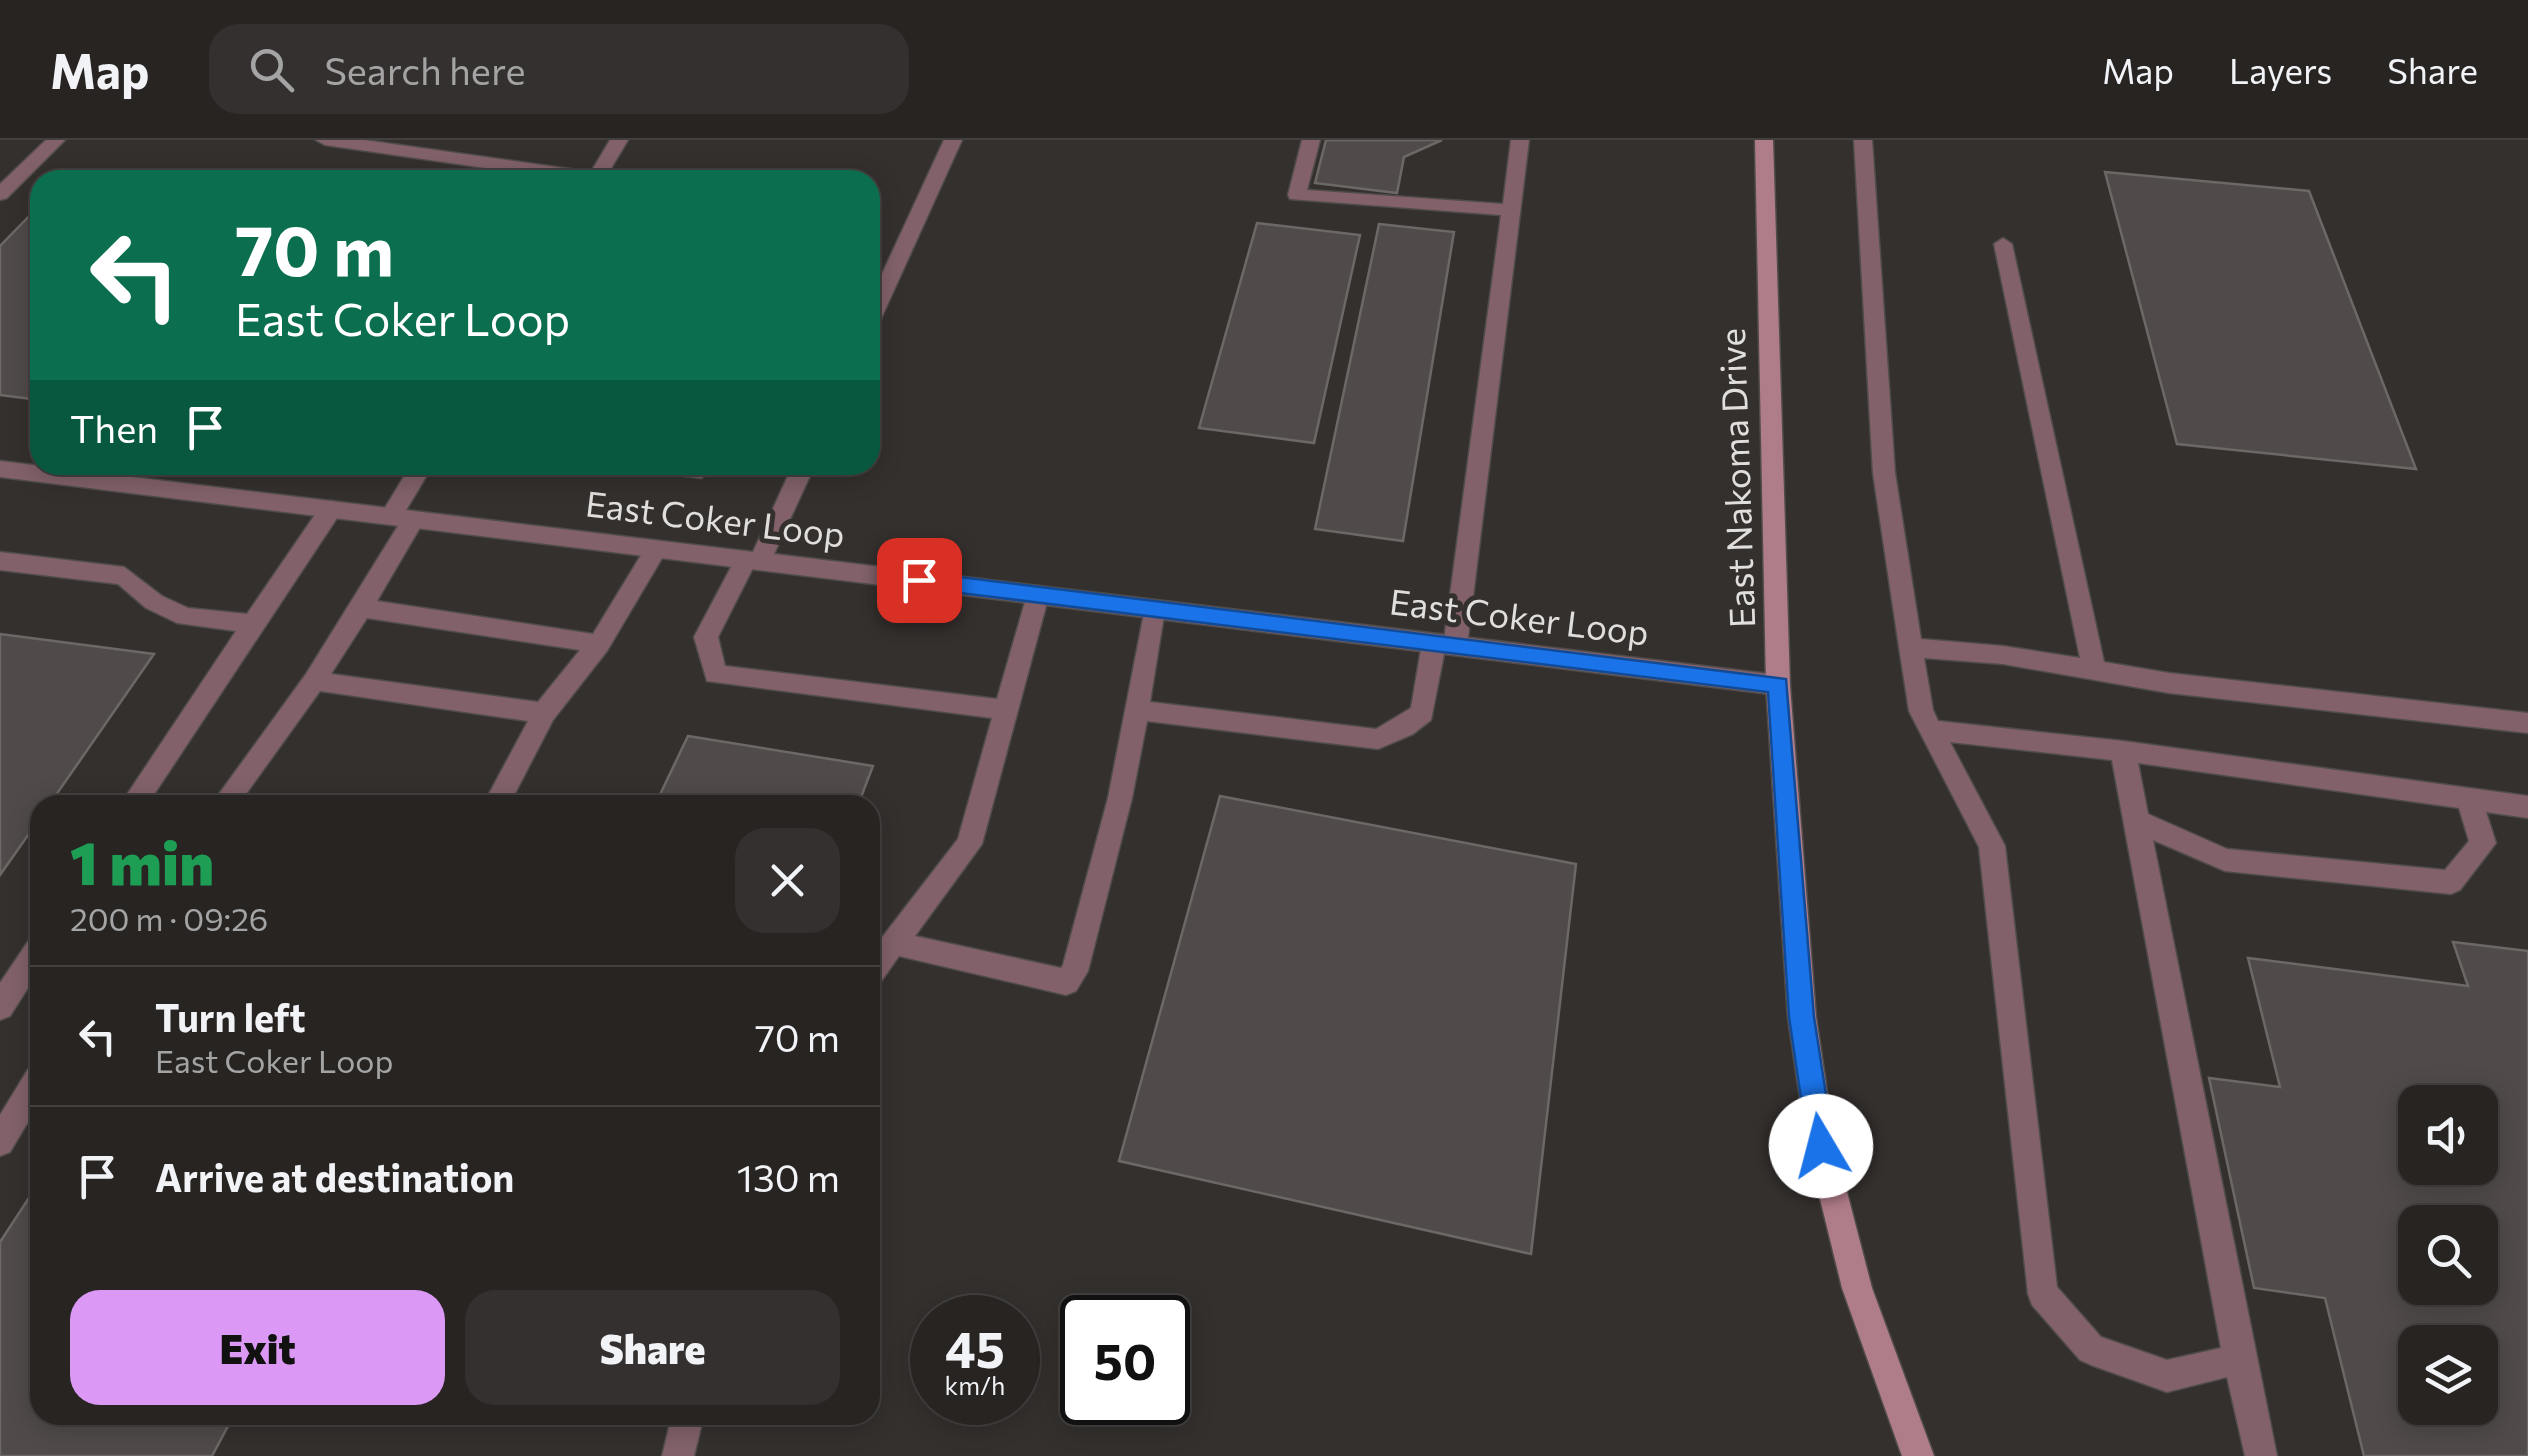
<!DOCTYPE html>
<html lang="en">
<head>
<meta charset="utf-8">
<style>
  :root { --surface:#272422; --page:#33302f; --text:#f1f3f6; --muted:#a4a4a5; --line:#434140; --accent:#db99f5 }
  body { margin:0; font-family:Commissioner,sans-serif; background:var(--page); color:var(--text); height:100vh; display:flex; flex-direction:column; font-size:38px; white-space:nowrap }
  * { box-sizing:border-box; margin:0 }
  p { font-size:32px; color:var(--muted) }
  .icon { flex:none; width:55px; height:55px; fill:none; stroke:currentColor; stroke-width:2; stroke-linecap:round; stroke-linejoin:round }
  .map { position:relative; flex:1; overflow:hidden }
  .details { position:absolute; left:30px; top:655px; width:850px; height:630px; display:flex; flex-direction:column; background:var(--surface); border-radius:30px; box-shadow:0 5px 25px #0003,0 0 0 2px var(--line) }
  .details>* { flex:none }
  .guide { position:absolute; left:30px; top:30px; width:850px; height:305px; border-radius:30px; box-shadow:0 5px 25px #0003,0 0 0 2px var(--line); background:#0b6e4f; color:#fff; overflow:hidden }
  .tools { position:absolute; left:2398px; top:945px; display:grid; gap:20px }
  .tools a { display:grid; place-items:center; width:100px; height:100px; border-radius:20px; background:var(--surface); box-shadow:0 5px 25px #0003,0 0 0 2px var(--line); font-size:50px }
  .speed { position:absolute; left:910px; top:1155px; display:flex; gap:20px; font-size:50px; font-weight:700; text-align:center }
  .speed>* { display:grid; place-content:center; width:130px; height:130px; border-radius:50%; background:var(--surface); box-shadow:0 5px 25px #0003,0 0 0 2px var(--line); line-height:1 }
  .speed small { font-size:25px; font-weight:400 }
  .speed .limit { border:5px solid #111; border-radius:15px; background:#fff; color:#111 }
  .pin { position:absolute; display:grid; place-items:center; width:85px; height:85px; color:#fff; margin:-42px; border-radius:20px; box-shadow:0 5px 15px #0006 }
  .me { position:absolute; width:110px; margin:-55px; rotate:352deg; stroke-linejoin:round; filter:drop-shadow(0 0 8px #0008) }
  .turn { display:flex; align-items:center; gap:35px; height:210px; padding:0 40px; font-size:45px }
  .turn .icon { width:130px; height:130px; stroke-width:2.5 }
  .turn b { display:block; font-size:70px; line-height:85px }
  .then { display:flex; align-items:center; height:95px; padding:0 40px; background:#0003; gap:20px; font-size:38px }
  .round { display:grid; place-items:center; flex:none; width:105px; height:105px; border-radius:30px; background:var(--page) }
  .head { display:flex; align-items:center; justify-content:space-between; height:170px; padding:0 40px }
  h1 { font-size:60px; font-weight:800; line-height:75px; color:#1e9e55 }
  .cta { display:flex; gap:20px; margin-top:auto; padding:20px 40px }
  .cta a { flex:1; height:115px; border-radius:30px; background:var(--accent); color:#111; font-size:40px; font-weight:800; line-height:115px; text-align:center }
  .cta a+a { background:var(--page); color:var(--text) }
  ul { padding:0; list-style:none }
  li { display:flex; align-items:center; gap:30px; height:140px; padding:0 40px; border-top:2px solid var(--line) }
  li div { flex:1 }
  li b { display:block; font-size:38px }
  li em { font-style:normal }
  header { display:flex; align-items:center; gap:60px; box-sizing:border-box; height:140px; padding:0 50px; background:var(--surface); border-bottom:2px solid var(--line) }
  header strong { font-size:48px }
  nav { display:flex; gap:55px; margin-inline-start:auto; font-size:35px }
  .search { width:700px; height:90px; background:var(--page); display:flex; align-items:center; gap:25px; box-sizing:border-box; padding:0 35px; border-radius:30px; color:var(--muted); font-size:38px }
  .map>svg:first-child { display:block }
  .building { fill:#504b4a; stroke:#6c6866; stroke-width:2.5; fill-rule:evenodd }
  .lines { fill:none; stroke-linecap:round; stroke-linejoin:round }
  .service-casing { stroke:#504c4a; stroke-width:3 }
  .minor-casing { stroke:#504c4a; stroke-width:3 }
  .secondary-casing { stroke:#504c4a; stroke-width:3 }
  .service { fill:#82616a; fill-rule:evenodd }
  .minor { fill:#82616a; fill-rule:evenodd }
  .secondary { fill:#af7c89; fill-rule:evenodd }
  .route { fill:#1a73e8; stroke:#114b97; stroke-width:2.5 }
  .labels { text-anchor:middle; stroke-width:10; stroke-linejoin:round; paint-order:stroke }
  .street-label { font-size:35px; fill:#e1dfdd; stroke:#34302e }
</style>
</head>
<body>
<header>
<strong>Map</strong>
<div class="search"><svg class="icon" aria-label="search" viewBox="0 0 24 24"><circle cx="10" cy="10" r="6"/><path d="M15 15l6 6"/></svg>Search here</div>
<nav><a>Map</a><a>Layers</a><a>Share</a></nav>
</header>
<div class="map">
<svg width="2528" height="1316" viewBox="0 0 2528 1316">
  <rect width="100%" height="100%" fill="#34302e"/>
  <path class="building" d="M1326 0H1442L1404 17 1397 53 1315 43Z
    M2105 32 2309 51 2416 329 2177 304Z
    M40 65V260L0 255V106Z
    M1257 83 1360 95 1314 303 1199 288Z
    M1379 84 1454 92 1403 401 1315 389Z
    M0 494 154 514 49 665H40V678L0 735Z
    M688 596 873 626 858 665H655Z
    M1220 656 1576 724 1531 1114 1119 1021Z
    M2453 802 2528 811V1316H2364L2325 1158 2254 1148 2209 938 2280 947 2248 818 2468 846ZM2415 962H2480V1028H2415ZM2415 1082H2480V1148H2415ZM2415 1202H2480V1268H2415Z
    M40 1041V1275H234L212 1316H0V1102Z"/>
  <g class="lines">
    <defs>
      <path id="service" d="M46 0H65L7 58 0 60V44Z
        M316 0H364L591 32 610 0H628L604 40H570L325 5Z
        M1302 0H1320L1307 50 1503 64 1511 0H1529L1467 506 1463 513 1455 515 1445 509 1431 580 1413 594 1378 609 1147 581 1132 658 1088 831 1076 851 1066 855 899 816 880 843 870 846V813L958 699 992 578 707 541 694 497 738 414 746 411 757 420 718 497 725 526 997 559 1027 455 1038 446 1049 455 982 704 915 796 1061 828 1063 825 1108 658 1146 463H1162L1165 469 1150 562 1376 589 1411 568 1422 503 1426 496 1434 494 1444 500 1501 75 1290 59 1288 55Z
        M1854 0H1872L1895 333 1921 499 2003 506 2080 518 1994 104 2003 98 2012 104 2104 522 2169 533 2528 573V593L2169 553 2003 524 1924 518 1933 570 1938 581 2123 601 2528 656V678L2486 672 2496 703 2460 750 2451 754 2225 731 2153 700 2277 1316H2245L2227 1237 2167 1252 2091 1225 2080 1220 2032 1165 2028 1154 1979 707 1909 571 1899 507 1873 333ZM1950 602 2112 620 2221 1208 2167 1220 2101 1197 2057 1147 2005 706ZM2138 623 2459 668 2469 701 2445 730 2227 709 2148 674Z
        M411 325H433L399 382H383L380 376Z
        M652 325H709L712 330 701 338 663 333Z
        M331 361 339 363 342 369 339 375 147 665H120L236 491 177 483 146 468 118 444 0 430V412L124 427 162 456 188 468 247 474 323 363Z
        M414 371 425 379 377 461 593 494 649 402H665L668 408 607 511 553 580 509 665H483L528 581 320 551 238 665H211L306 534 406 373ZM367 478 580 510 538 562 331 534Z
        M40 794V829L10 876 0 880V843L31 797Z
        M40 923V962L10 1012 0 1016V975L30 926Z
        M672 1275H704L694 1316H662Z"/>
      <path id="minor" d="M944 0H962L880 181 870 188V160Z
        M0 321 753 412 793 325H815L774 414 1778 535 1786 538 1790 545 1786 552 1778 555 0 337Z"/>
      <path id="secondary" d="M1755 0H1773L1790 545 1816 877 1835 1006 1872 1148 1934 1316H1902L1842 1148 1807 1006 1788 877 1766 545Z"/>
    </defs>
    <use href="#service" class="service-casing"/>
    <use href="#minor" class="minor-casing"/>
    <use href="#secondary" class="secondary-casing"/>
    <use href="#service" class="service"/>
    <use href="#minor" class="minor"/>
    <use href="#secondary" class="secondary"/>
  </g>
  <path class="route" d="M919 432 1786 539 1814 877 1834 1006 1830 1015 1821 1019 1811 1015 1808 1006 1789 877 1768 552 919 448 909 440Z"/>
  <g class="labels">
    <g class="street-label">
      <text transform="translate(1738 338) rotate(-92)" y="12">East Nakoma Drive</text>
      <text transform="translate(715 380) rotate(7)" y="12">East Coker Loop</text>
      <text transform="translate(1519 478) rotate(7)" y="12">East Coker Loop</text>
    </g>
  </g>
</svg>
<div class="tools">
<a><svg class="icon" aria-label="sound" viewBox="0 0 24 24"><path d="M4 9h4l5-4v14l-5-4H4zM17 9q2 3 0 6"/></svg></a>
<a><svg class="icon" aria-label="search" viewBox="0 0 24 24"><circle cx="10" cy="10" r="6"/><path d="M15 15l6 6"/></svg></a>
<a><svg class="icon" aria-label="layers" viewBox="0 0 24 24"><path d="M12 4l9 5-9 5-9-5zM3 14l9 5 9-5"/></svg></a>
</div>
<div class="speed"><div>45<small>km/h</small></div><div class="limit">50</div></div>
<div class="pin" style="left:919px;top:440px;background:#d93025"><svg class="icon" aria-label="arrive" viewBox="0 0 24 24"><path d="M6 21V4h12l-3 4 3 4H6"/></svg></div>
<svg class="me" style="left:1821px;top:1006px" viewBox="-20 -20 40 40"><circle r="19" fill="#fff"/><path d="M0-13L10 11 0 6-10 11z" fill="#1a73e8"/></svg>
<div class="guide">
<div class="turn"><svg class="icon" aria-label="left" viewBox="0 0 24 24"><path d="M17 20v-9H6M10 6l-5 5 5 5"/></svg><div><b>70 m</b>East Coker Loop</div></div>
<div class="then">Then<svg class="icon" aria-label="arrive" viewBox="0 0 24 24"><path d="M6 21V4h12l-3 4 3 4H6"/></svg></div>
</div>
<section class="details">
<div class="head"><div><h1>1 min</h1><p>200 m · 09:26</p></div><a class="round"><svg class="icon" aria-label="close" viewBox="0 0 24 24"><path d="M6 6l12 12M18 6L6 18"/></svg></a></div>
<ul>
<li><svg class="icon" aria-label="left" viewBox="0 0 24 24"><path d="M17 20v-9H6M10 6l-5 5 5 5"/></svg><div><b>Turn left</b><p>East Coker Loop</p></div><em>70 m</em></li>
<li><svg class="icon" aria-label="arrive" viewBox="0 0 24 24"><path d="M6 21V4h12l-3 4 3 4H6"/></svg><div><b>Arrive at destination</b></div><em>130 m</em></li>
</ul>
<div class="cta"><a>Exit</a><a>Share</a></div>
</section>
</div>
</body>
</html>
